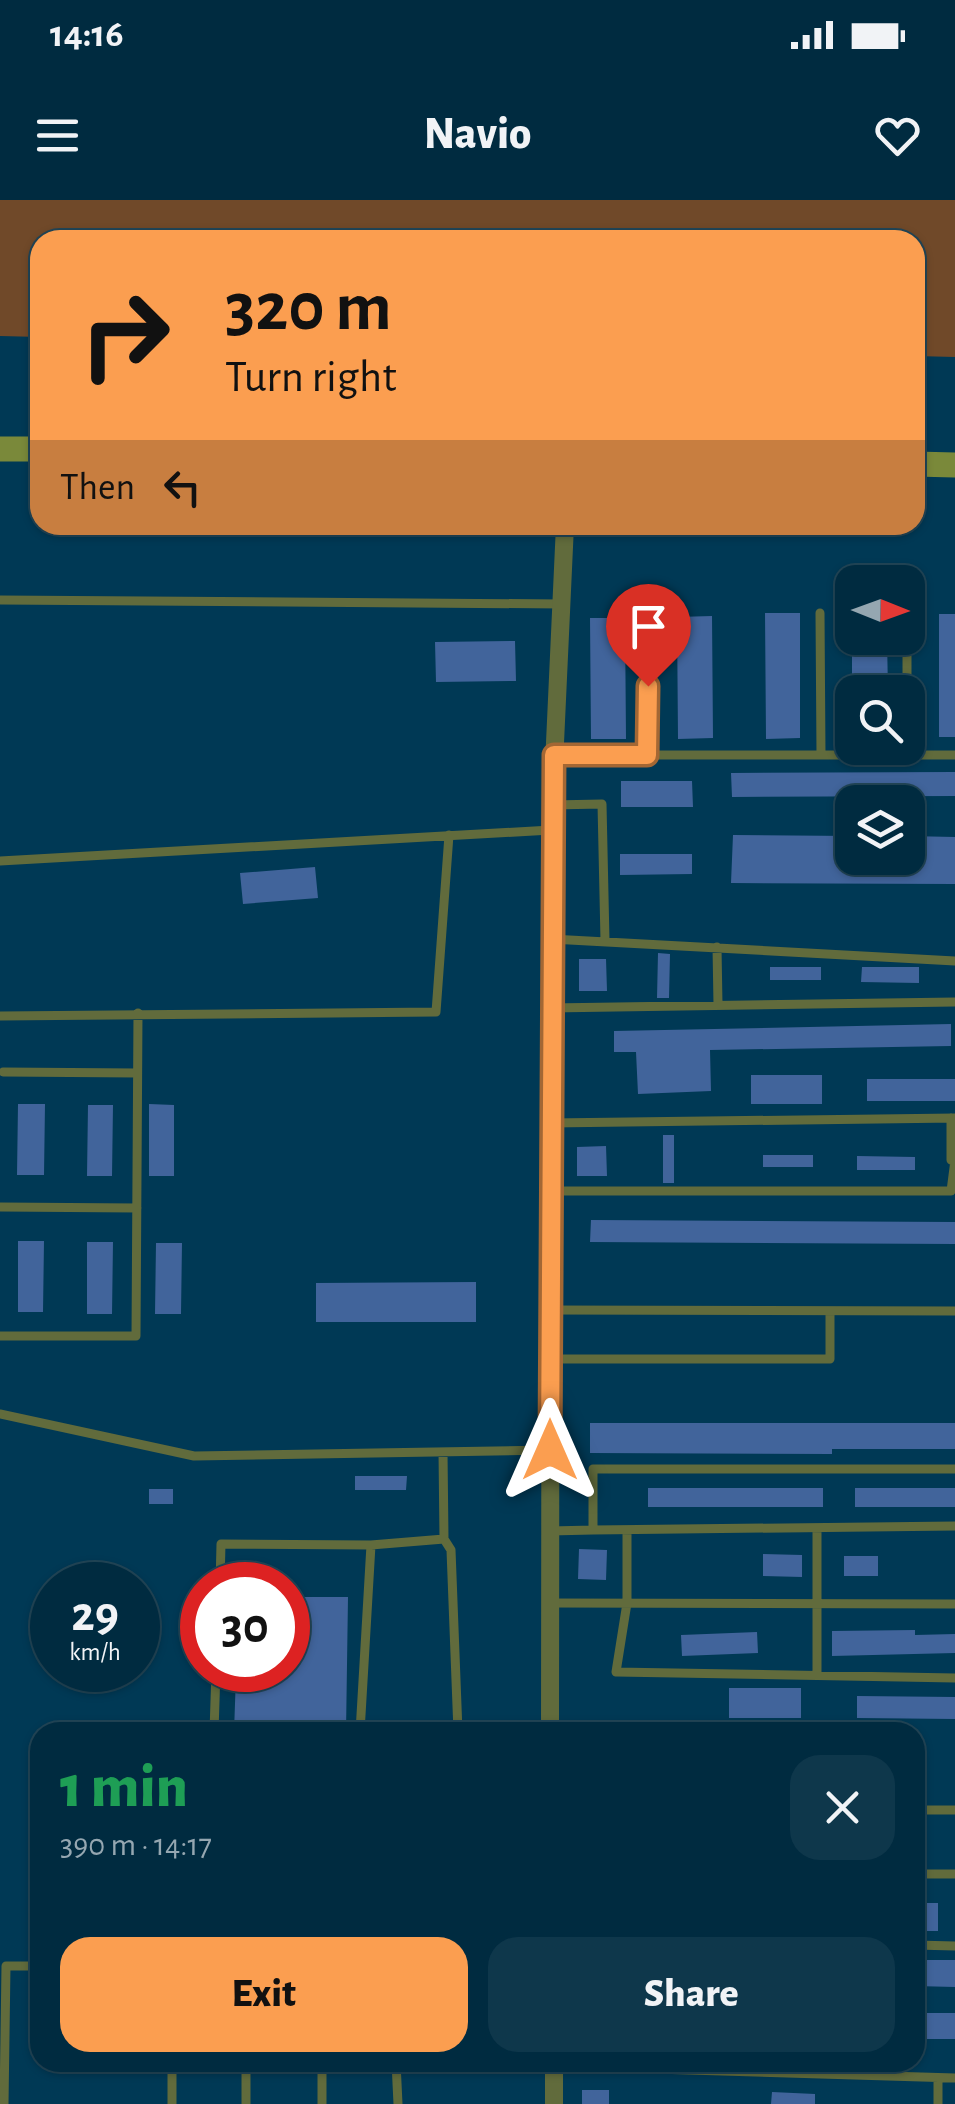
<!DOCTYPE html>
<html lang="en">
<head>
<meta charset="utf-8">
<style>
  :root { --surface:#002b40; --page:#0e374b; --text:#f1f3f6; --muted:#95a7b1; --line:#224759; --accent:#fb9e50 }
  body { margin:0; font-family:"Alegreya Sans",sans-serif; background:var(--page); color:var(--text); height:100vh; display:flex; flex-direction:column; font-size:38px; white-space:nowrap }
  * { box-sizing:border-box; margin:0 }
  p { font-size:32px; color:var(--muted) }
  .icon { flex:none; width:55px; height:55px; fill:none; stroke:currentColor; stroke-width:2; stroke-linecap:round; stroke-linejoin:round }
  .map { position:relative; flex:1; overflow:hidden }
  .details { position:absolute; left:30px; top:1522px; width:895px; height:350px; display:flex; flex-direction:column; background:var(--surface); border-radius:30px; box-shadow:0 2px 8px #0004,0 0 0 2px var(--line) }
  .details>* { flex:none }
  .top-card { position:absolute; left:30px; top:30px; width:895px; height:305px; border-radius:30px; box-shadow:0 2px 8px #0004,0 0 0 2px var(--line); background:#fb9e50; color:#111; overflow:hidden }
  .needle { width:65px; rotate:91deg }
  .tools { position:absolute; left:835px; top:365px; display:grid; gap:20px }
  .tools a { display:grid; place-items:center; width:90px; height:90px; border-radius:20px; background:var(--surface); box-shadow:0 2px 8px #0004,0 0 0 2px var(--line); font-size:50px }
  .speed { position:absolute; left:30px; top:1362px; display:flex; gap:20px; font-size:50px; font-weight:700; text-align:center }
  .speed>* { display:grid; place-content:center; width:130px; height:130px; border-radius:50%; background:var(--surface); box-shadow:0 2px 8px #0004,0 0 0 2px var(--line); line-height:1 }
  .speed small { font-size:25px; font-weight:400 }
  .speed .limit { border:15px solid #d22; background:#fff; color:#111 }
  .pin { position:absolute; display:grid; place-items:center; width:85px; height:85px; color:#fff; margin:-102px -42px; border-radius:50% 50% 50% 0; rotate:-45deg; box-shadow:0 0 10px #0007 }
  .pin .icon { rotate:45deg }
  .me { position:absolute; width:110px; margin:-55px; rotate:0deg; stroke-linejoin:round; filter:drop-shadow(0 0 8px #0008) }
  .turn { display:flex; align-items:center; gap:35px; height:210px; padding:0 30px; font-size:45px }
  .turn .icon { width:130px; height:130px; stroke-width:2.5 }
  .turn b { display:block; font-size:70px; line-height:85px }
  .then { display:flex; align-items:center; height:95px; padding:0 30px; background:#0003; gap:20px; font-size:38px }
  .round { display:grid; place-items:center; flex:none; width:105px; height:105px; border-radius:30px; background:var(--page) }
  .head { display:flex; align-items:center; justify-content:space-between; height:170px; padding:0 30px }
  h1 { font-size:60px; font-weight:800; line-height:75px; color:#1e9e55 }
  .action { display:flex; gap:20px; margin-top:auto; padding:20px 30px }
  .action a { flex:1; height:115px; border-radius:30px; background:var(--accent); color:#111; font-size:40px; font-weight:800; line-height:115px; text-align:center }
  .action a+a { background:var(--page); color:var(--text) }
  .status { display:flex; justify-content:space-between; align-items:center; height:70px; padding:0 50px; background:var(--surface); direction:ltr }
  .status svg { height:28px; fill:currentColor }
  header { display:flex; justify-content:space-between; align-items:center; height:130px; padding:0 30px; background:var(--surface); font-size:45px; font-weight:800 }
  .map>svg:first-child { display:block }
  .green { fill:#704929 }
  .building { fill:#41649b }
  .lines { fill:none; stroke-linecap:round; stroke-linejoin:round }
  .lane { stroke:#616b3c; stroke-width:9 }
  .street { stroke:#616b3c; stroke-width:18 }
  .secondary { stroke:#7a893a; stroke-width:25 }
  .route-casing { stroke:#a36734; stroke-width:25 }
  .route { stroke:#fb9e50; stroke-width:18 }
</style>
</head>
<body>
<div class="status"><b>14:16</b><svg viewBox="0 0 49 12"><path d="M0 12V9h3v3zM5 12V6h3v6zM10 12V3h3v9zM15 12V0h3v12zM26 1h20v11H26zM47 4h2v5h-2z"/></svg></div>
<header><svg class="icon" aria-label="menu" viewBox="0 0 24 24"><path d="M4 6h16M4 12h16M4 18h16"/></svg>Navio<svg class="icon" aria-label="heart" viewBox="0 0 24 24"><path d="M12 20l-8-8c-3-5 5-10 8-4 3-6 11-1 8 4z"/></svg></header>
<div class="map">
<svg width="955" height="1904" viewBox="0 0 955 1904">
  <rect width="100%" height="100%" fill="#003955"/>
  <path class="green" d="M0 0H955V157L915 156V40H40V137L0 136Z"/>
  <path class="building" d="M765 413H800V538L766 539Z
    M939 414H955V537H939Z
    M712 416 713 538 678 539 677 417Z
    M590 418H625L626 539H591Z
    M852 438H887L888 492H852Z
    M515 441 516 481 436 482 435 442Z
    M955 572V596L732 597 731 573Z
    M621 581H692L693 607H621Z
    M733 635 852 636V664H908V636L955 637V684L731 683Z
    M620 654H692V674L620 675Z
    M315 667 318 698 243 704 240 673Z
    M658 753 670 754 669 798H657Z
    M579 759H606L607 791H579Z
    M770 767H821V780H770Z
    M862 767H919V783L861 782Z
    M951 824V846L710 850 711 891 638 894 636 852H614V831Z
    M751 875H822V904H751Z
    M867 879H955V901H867Z
    M18 904H45L44 975H17Z
    M149 904 174 905V976H149Z
    M88 905H113L112 976H87Z
    M663 935H674V983H663Z
    M606 946 607 976H577V947Z
    M763 955H813V967H763Z
    M857 956 915 957V970H857Z
    M591 1020 955 1022V1044L590 1042Z
    M18 1041H44L43 1112H18Z
    M87 1042H113L112 1114H87Z
    M156 1043H182L181 1114H155Z
    M476 1082V1122H316V1083Z
    M590 1223H955V1249H832V1254L590 1253Z
    M355 1276H407L406 1290H355Z
    M648 1288H823V1307H648Z
    M855 1288H955V1307H855Z
    M149 1289H173V1304H149Z
    M579 1349 607 1350 606 1380 578 1379Z
    M763 1354 802 1355V1377L763 1376Z
    M844 1356H878V1376H844Z
    M288 1397H348L346 1532H234L236 1475H288Z
    M915 1430V1435L955 1434V1453L832 1456V1431Z
    M757 1432 758 1453 682 1456 681 1435Z
    M729 1488H801V1518H729Z
    M857 1496 955 1497V1519L857 1518Z
    M915 1703H938V1731H915Z
    M915 1760H955V1787L915 1786Z
    M915 1813H955V1839H915Z
    M582 1890H609V1904H582Z
    M772 1892 815 1894V1904H771Z"/>
  <g class="lines">
    <path class="lane" d="M0 400 562 404
      M820 413 821 555
      M907 438V492
      M555 555H955
      M647 555 648 416
      M552 605 602 604 605 741
      M0 661 551 630
      M551 739 955 761
      M717 747 718 805
      M550 808 955 802
      M0 816 436 812 449 635
      M3 872 137 873
      M951 918V960
      M550 923 955 918
      M550 991H951L955 960
      M0 1007 137 1008
      M550 1110 955 1111
      M0 1136H136L138 813
      M550 1159H830V1111
      M0 1214 194 1256 549 1250
      M443 1252 444 1339 451 1350 458 1532
      M817 1328V1475
      M593 1330 955 1326
      M627 1330V1403L616 1472 955 1478
      M550 1331 593 1330V1269H955
      M220 1385 221 1344 371 1345 444 1339
      M549 1403 955 1404
      M214 1532 216 1470
      M360 1532 371 1345
      M915 1610H955
      M915 1674H955
      M915 1745 955 1746
      M246 1862V1904
      M322 1862V1904
      M396 1862 398 1904
      M554 1866 955 1878
      M938 1878V1904
      M4 1904 6 1766H40
      M172 1904V1862"/>
    <path class="street" d="M550 1532 551 630 565 325
      M554 1862V1904"/>
    <path class="secondary" d="M0 249H40
      M915 264 955 265"/>
  </g>
  <g class="lines">
    <defs>
      <path id="route" d="M550 1250 554 555H647L648 486"/>
    </defs>
    <use href="#route" class="route-casing"/>
    <use href="#route" class="route"/>
  </g>
</svg>
<div class="tools">
<a><svg class="needle" viewBox="-14 -14 28 28"><path d="M0-13l5 13h-10z" fill="#e53935"/><path d="M0 13l5-13h-10z" fill="#95a7b1"/></svg></a>
<a><svg class="icon" aria-label="search" viewBox="0 0 24 24"><circle cx="10" cy="10" r="6"/><path d="M15 15l6 6"/></svg></a>
<a><svg class="icon" aria-label="layers" viewBox="0 0 24 24"><path d="M12 4l9 5-9 5-9-5zM3 14l9 5 9-5"/></svg></a>
</div>
<div class="speed"><div>29<small>km/h</small></div><div class="limit">30</div></div>
<div class="pin" style="left:648px;top:486px;background:#d93025"><svg class="icon" aria-label="arrive" viewBox="0 0 24 24"><path d="M6 21V4h12l-3 4 3 4H6"/></svg></div>
<svg class="me" style="left:550px;top:1250px" viewBox="-20 -20 40 40"><path d="M0-17L14 15 0 8-14 15z" fill="#fb9e50" stroke="#fff" stroke-width="4"/></svg>
<div class="top-card">
<div class="turn"><svg class="icon" aria-label="right" viewBox="0 0 24 24"><path d="M7 20v-9h11M14 6l5 5-5 5"/></svg><div><b>320 m</b>Turn right</div></div>
<div class="then">Then<svg class="icon" aria-label="left" viewBox="0 0 24 24"><path d="M17 20v-9H6M10 6l-5 5 5 5"/></svg></div>
</div>
<section class="details">
<div class="head"><div><h1>1 min</h1><p>390 m · 14:17</p></div><a class="round"><svg class="icon" aria-label="close" viewBox="0 0 24 24"><path d="M6 6l12 12M18 6L6 18"/></svg></a></div>
<div class="action"><a>Exit</a><a>Share</a></div>
</section>
</div>
</body>
</html>
